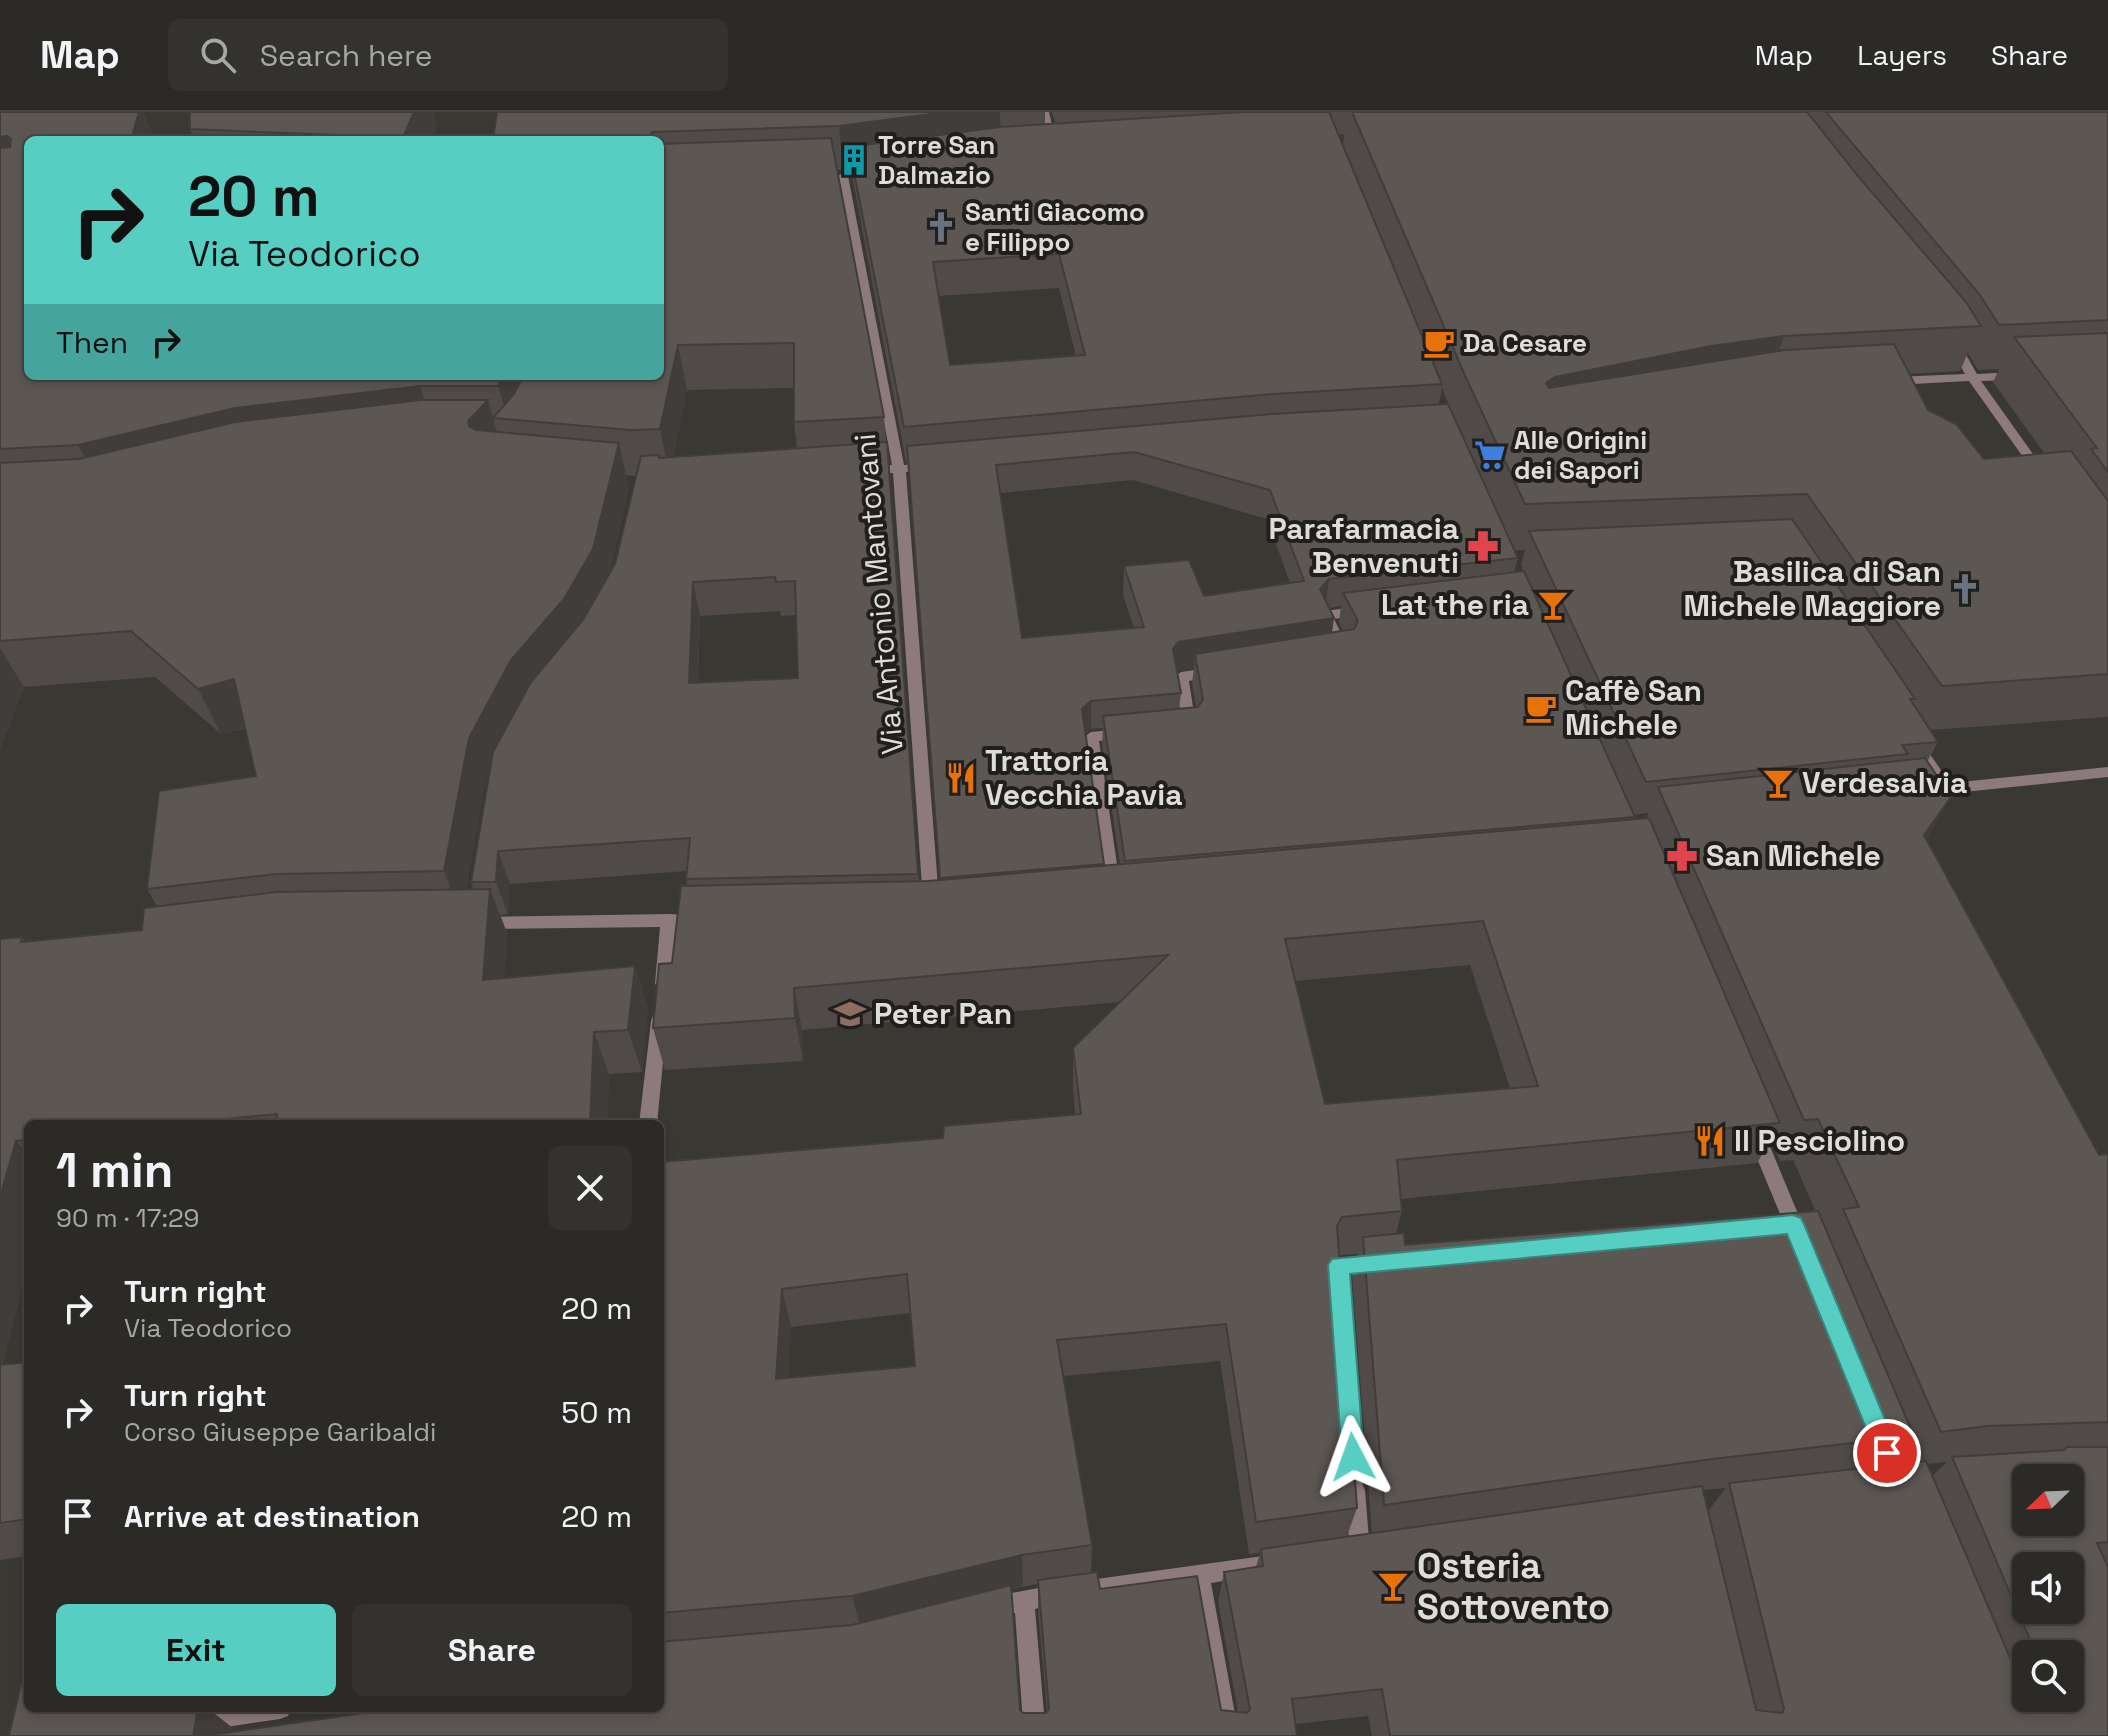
<!DOCTYPE html>
<html lang="en">
<head>
<meta charset="utf-8">
<style>
  :root { --surface:#2b2a26; --page:#33322e; --text:#f1f3f6; --muted:#a6a7a7; --line:#474643; --accent:#57cec2 }
  body { margin:0; font-family:"Space Grotesk",sans-serif; background:var(--page); color:var(--text); height:100vh; display:flex; flex-direction:column; font-size:30px; white-space:nowrap }
  * { box-sizing:border-box; margin:0 }
  p { font-size:26px; color:var(--muted) }
  .icon { flex:none; width:44px; height:44px; fill:none; stroke:currentColor; stroke-width:2; stroke-linecap:round; stroke-linejoin:round }
  .map { position:relative; flex:1; overflow:hidden }
  .details { position:absolute; left:24px; top:1008px; width:640px; height:592px; display:flex; flex-direction:column; background:var(--surface); border-radius:12px; box-shadow:0 4px 12px #0003,0 0 0 2px var(--line) }
  .details>* { flex:none }
  .guide { position:absolute; left:24px; top:24px; width:640px; height:244px; border-radius:12px; box-shadow:0 4px 12px #0003,0 0 0 2px var(--line); background:#57cec2; color:#111; overflow:hidden }
  .needle { width:52px; rotate:247deg }
  .fabs { position:absolute; left:2012px; top:1352px; display:grid; gap:16px }
  .fabs a { display:grid; place-items:center; width:72px; height:72px; border-radius:12px; background:var(--surface); box-shadow:0 4px 12px #0003,0 0 0 2px var(--line); font-size:40px }
  .pin { position:absolute; display:grid; place-items:center; width:68px; height:68px; color:#fff; margin:-34px; border:4px solid #fff; border-radius:50%; box-shadow:0 2px 8px #0007 }
  .me { position:absolute; width:88px; margin:-44px; rotate:356deg; stroke-linejoin:round; filter:drop-shadow(0 0 6px #0008) }
  .turn { display:flex; align-items:center; gap:28px; height:168px; padding:0 32px; font-size:36px }
  .turn .icon { width:104px; height:104px; stroke-width:2.5 }
  .turn b { display:block; font-size:56px; line-height:68px }
  .then { display:flex; align-items:center; height:76px; padding:0 32px; background:#0003; gap:16px; font-size:30px }
  .round { display:grid; place-items:center; flex:none; width:84px; height:84px; border-radius:12px; background:var(--page) }
  .summary { display:flex; align-items:center; justify-content:space-between; height:136px; padding:0 32px }
  h1 { font-size:48px; font-weight:700; line-height:60px }
  .primary-button { display:flex; gap:16px; margin-top:auto; padding:16px 32px }
  .primary-button a { flex:1; height:92px; border-radius:12px; background:var(--accent); color:#111; font-size:32px; font-weight:700; line-height:92px; text-align:center }
  .primary-button a+a { background:var(--page); color:var(--text) }
  ul { padding:0; list-style:none }
  li { display:flex; align-items:center; gap:24px; height:104px; padding:0 32px }
  li div { flex:1 }
  li b { display:block; font-size:30px }
  li em { font-style:normal }
  header { display:flex; align-items:center; gap:48px; box-sizing:border-box; height:112px; padding:0 40px; background:var(--surface); border-bottom:2px solid var(--line) }
  header strong { font-size:38px }
  nav { display:flex; gap:44px; margin-inline-start:auto; font-size:28px }
  .search { width:560px; height:72px; background:var(--page); display:flex; align-items:center; gap:20px; box-sizing:border-box; padding:0 28px; border-radius:12px; color:var(--muted); font-size:30px }
  .map>svg:first-child { display:block }
  .lines { fill:none; stroke-linecap:round; stroke-linejoin:round }
  .street { fill:#8d7a7d; fill-rule:evenodd }
  .wall { fill:#504b48; fill-rule:evenodd }
  .shaded-wall { fill:#413d3b }
  .building { fill:#5d5754; stroke:#413d3b; stroke-width:2; fill-rule:evenodd }
  .route { fill:#57cec2; stroke:#39867e; stroke-width:2 }
  .labels { text-anchor:middle; stroke-width:8; stroke-linejoin:round; paint-order:stroke }
  .far-poi-label { font-size:26px; font-weight:bold; fill:#deddd9; stroke:#201f1d; text-anchor:start }
  .poi-label { font-size:30px; font-weight:bold; fill:#deddd9; stroke:#201f1d; text-anchor:start }
  .street-label { font-size:30px; fill:#deddd9; stroke:#201f1d }
  .near-poi-label { font-size:36px; font-weight:bold; fill:#deddd9; stroke:#201f1d; text-anchor:start }
</style>
</head>
<body>
<header>
<strong>Map</strong>
<div class="search"><svg class="icon" aria-label="search" viewBox="0 0 24 24"><circle cx="10" cy="10" r="6"/><path d="M15 15l6 6"/></svg>Search here</div>
<nav><a>Map</a><a>Layers</a><a>Share</a></nav>
</header>
<div class="map">
<svg width="2108" height="1624" viewBox="0 0 2108 1624">
  <rect width="100%" height="100%" fill="#393832"/>
  <g class="lines">
    <path class="street" d="M1039 0H1049L1057 35 1048 33Z
      M843 61 848 64 904 353 928 351 934 355 928 359 906 360 939 788 931 794 923 788 893 361 868 363 862 359 868 355 892 353 838 64Z
      M1954 228 1960 232 1977 262 2015 260 2021 264 2015 268 1981 269 2045 359 2043 362H2035L1969 269 1894 273 1888 269 1894 265 1965 262 1948 232Z
      M1362 494 1367 496 1369 499 1367 502 1334 507 1350 539 1348 542H1338L1318 504 1325 499Z
      M1215 555 1222 560 1220 563 1189 569 1196 614 1194 618H1184L1174 565 1181 560Z
      M1122 617 1127 618 1129 622 1127 626 1099 629 1120 773 1112 779 1104 773 1084 625 1091 620Z
      M1915 627 1920 628 1950 671 2108 655V665L1935 683 1927 678 1935 673 1908 632Z
      M669 802 702 804 704 808 702 812 676 814 671 871 669 876H657L655 871 660 815 484 817 478 815 476 811 478 807 484 805Z
      M659 902 665 904 667 909 657 1012H639L651 909 653 904Z
      M1755 1013 1761 1015 1764 1020 1806 1121 1803 1127 1797 1129 1791 1127 1788 1121 1746 1020 1749 1015Z
      M1374 1142 1381 1144 1383 1150 1381 1156 1349 1160V1172L1347 1178 1340 1180 1333 1178 1330 1153 1332 1147Z
      M1355 1368 1362 1371 1365 1378 1370 1440 1367 1447 1360 1450 1353 1447 1350 1440 1345 1378 1348 1371Z
      M1277 1442 1284 1445 1287 1452 1284 1459 1211 1471 1239 1624H1217L1191 1474 1082 1489 1075 1486 1072 1479 1075 1472 1082 1469Z
      M1059 1472 1066 1475 1069 1482 1066 1489 1035 1497 1046 1624H1024L1015 1501 991 1505 984 1502 981 1495 984 1488 991 1485Z
      M206 1596H291L288 1604 280 1607 199 1619 191 1616 188 1608 191 1600Z"/>
  </g>
  <path class="wall" d="M0 0H143L155 28H28V264H660V28H493L497 0H1045V12L1055 11 1052 0H2108V605L1930 618 1938 630 1927 650 1926 728 2099 1043 2108 1042V1624H1372L1368 1604 1296 1612 9 1624 28 1596H207L234 1617 233 1620 660 1596V1050L943 1026 1075 1002 1073 978V936L1120 890 802 918 803 949 665 958 653 916 672 851 688 774 686 767 687 759 510 772 508 802 500 803 507 821 504 866 635 854 648 897 642 960 609 962 607 1012H28V1153L2 1253 28 1250V1444L0 1448V827L22 825 26 830 142 818 157 794 147 777 256 664 245 616 221 622 155 565 24 575 0 637ZM1344 22 1343 33 1339 23ZM851 57 853 69 906 350H908L940 768 919 769 884 305 837 58ZM1059 176 1076 244 950 253 938 184ZM1968 241 1978 258 1999 257 1993 270 2044 341 1984 347 1928 298 1909 262 1960 259ZM794 276V310L797 337 673 345 687 278ZM1442 276 1454 306 1439 292ZM626 363 636 364 615 452 609 463 629 377ZM1133 368 1267 407 1290 471 1204 484 1124 454 1123 483 1134 516 1022 526 1001 381ZM1514 438H1525L1521 453 1523 459 1514 460 1518 446ZM1341 494 1339 510 1343 519 1332 520 1329 496ZM780 499 781 504 796 503 798 566 698 571 700 504ZM1194 556 1192 571 1196 595 1179 597 1181 581 1177 559ZM1103 616 1102 633 1120 752 1103 754 1085 622 1091 617ZM489 663 471 770 473 777H466L485 671ZM1648 701 1647 706 1634 707V703ZM1470 853 1510 976 1325 992 1295 869ZM1771 1028 1780 1049 1793 1048 1816 1100 1405 1133 1396 1122 1402 1099 1401 1087 1757 1051ZM1358 1142 1352 1163 1372 1421 1347 1424 1357 1396 1339 1143ZM910 1201 915 1254 788 1266 791 1215ZM1220 1249 1249 1442 1260 1441 1256 1455 1224 1460 1218 1490 1238 1600 1221 1598 1100 1477 1091 1461 1092 1433 1063 1264ZM1901 1338 1906 1351 1887 1353ZM1947 1350 1932 1364 1927 1352ZM1726 1376 1708 1399 1703 1378ZM1038 1472V1499L1047 1599 1046 1601H1023L1020 1598 1011 1477ZM2026 1542H2070V1586H2026Z
    M190 0H433L437 16 432 28H194L190 17Z"/>
  <path class="shaded-wall" d="M139 0H143L155 28H131Z
    M414 0H433L437 16 432 28H402Z
    M946 0H1000L1001 36 849 35 851 57 843 58 839 14Z
    M7 24 28 68 0 71V25Z
    M1784 224 1768 269 1543 310 1546 271 1555 265 1711 234Z
    M678 233 687 278 669 362 660 317Z
    M503 264H538L508 307 498 274Z
    M420 274 435 319 102 379 78 333 235 296Z
    M488 288 493 306 501 334 469 314 468 309Z
    M619 331 629 377 604 483 525 594 485 671 461 803 444 759 469 626Z
    M1329 467 1325 496 1320 477Z
    M693 470 700 504 696 605 689 571Z
    M1334 506 1330 535 1195 542 1194 556 1176 559 1173 537 1178 530Z
    M0 536 24 575 0 637Z
    M234 567 256 612 221 622 198 577Z
    M1091 589V617L1081 625 1082 597Z
    M1951 685 1925 730 1924 723Z
    M498 739 510 772 508 802 496 770Z
    M490 777 507 821 501 911 483 868Z
    M635 854 648 897 642 960 628 918Z
    M794 876 802 918 803 949 795 906Z
    M594 920 609 962 607 1012H590Z
    M16 1029 28 1043V1153L0 1259V1085Z
    M782 1177 791 1215 786 1303 776 1267Z
    M1022 1443 1023 1474 860 1514 852 1484Z
    M36 1596H70L91 1610 39 1601Z
    M198 1596H207L234 1617 233 1624H193Z"/>
  <path class="building" d="M0 0H139L131 28H28V264H503L498 274H420L235 296 78 333 0 337V36L10 35 11 27 7 24 0 25Z
    M190 0H414L402 28H333L335 23 190 17Z
    M497 0H946L839 14 652 20 649 28H493Z
    M1243 0H1329L1442 272 1273 282 904 315 849 35 1000 15ZM1059 142 1085 243 950 253 933 150Z
    M1352 0H1807L1858 64 1966 190 1981 214 1784 224 1711 234 1555 265 1546 271 1549 276 1785 238 1894 232 1928 298 1956 312 1984 347 2071 339 2108 389V562L1942 574 1807 382 1525 392 1466 266Z
    M1826 0H2108V208L1999 213 1980 183Z
    M831 26 884 305 794 310V231L678 233 660 317 630 318 493 306 514 282 523 264H660V32Z
    M2108 221V360L2091 337 2097 336 2014 225Z
    M421 288H488L468 309 469 314 476 318 619 331 593 437 564 487 511 548 469 626 444 759 276 762 147 777 159 679 256 664 234 567 198 577 131 519 0 529V351L79 347 235 310Z
    M1448 292 1518 446 1329 467 1320 477 1334 506 1178 530 1173 537 1181 581 1091 589 1082 597 1104 752 940 766 907 334 1272 302ZM1134 340 1270 378 1304 469 1204 484 1189 448 1124 454 1144 515 1022 526 996 353Z
    M887 330 918 762 686 767 690 726 498 739 496 770H471L493 640 531 570 583 508 615 452 641 344 659 343V346ZM775 465 776 470 795 469 798 566 689 571 693 470Z
    M1792 407 1915 587H1910L1938 630 1902 633 1908 642 1646 670 1529 419Z
    M1524 459 1635 705 1125 749 1103 604 1198 595 1203 587 1195 542 1354 517 1358 509 1343 481Z
    M1925 646 1951 685 1924 723 2099 1043 2108 1042V1310L1987 1314 1941 1320 1843 1097 1859 1095 1818 1007 1804 1008 1658 675Z
    M1649 706 1780 1011 1397 1048 1402 1099 1342 1105 1337 1114 1357 1396 1256 1410 1226 1212 1057 1228 1092 1433 1022 1443 852 1484 660 1501V1050L943 1026 944 1014 1081 1002 1073 936 1168 843 794 876 795 906 653 916 659 852 672 851 681 774 928 769ZM1483 809 1538 974 1325 992 1285 827ZM907 1162 915 1254 776 1267 782 1177Z
    M490 777 483 868 635 854 628 918 594 920 590 1012H276L277 1002 178 1012H28V1028L16 1029 0 1085V827L22 825 21 830 142 818 144 796 276 780Z
    M1818 1099 1914 1324 1712 1347 1384 1393 1363 1125 1404 1121 1405 1133Z
    M28 1250V1407L0 1411V1253Z
    M2067 1335H2108V1430L2097 1431 2108 1455V1624H1390L1382 1577 1292 1587 1297 1624H204L398 1596H660V1530L852 1513 1011 1473 1020 1598 1023 1601H1046L1049 1597 1038 1468 1097 1460 1100 1477 1197 1464 1221 1598 1247 1601 1250 1597 1224 1460 1263 1454 1261 1437 1702 1374 1756 1598 1782 1601 1784 1597 1729 1371 1926 1349 2026 1583V1586H2027L2033 1599 2061 1600 2055 1586H2070V1542H2036L1952 1345 2064 1338ZM2026 1366H2070V1410H2026ZM2026 1454H2070V1498H2026Z
    M28 1542V1596H36L39 1601H127L158 1596H198L193 1624H9Z"/>
  <path class="route" d="M1793 1103 1801 1106 1804 1112 1899 1341 1895 1348 1887 1352 1879 1348 1787 1122 1350 1162 1364 1345 1361 1352 1353 1356 1345 1352 1342 1345 1328 1153 1332 1147Z"/>
  <defs>
    <symbol id="building-bare" viewBox="-9 -9 18 18"><path d="M-4-6H4V6H1V3H-1V6H-4ZM-2.5-4.3h1.7v1.8h-1.7ZM.8-4.3h1.7v1.8H.8ZM-2.5-1h1.7V.8h-1.7ZM.8-1h1.7V.8H.8Z" fill="#0f9aa8" stroke="#201f1d" stroke-width="2.5" paint-order="stroke"/></symbol>
    <symbol id="church-bare" viewBox="-9 -9 18 18"><path d="M-1.2-6h2.4v3.5h3.3v2.4h-3.3V6h-2.4V-.1h-3.3v-2.4h3.3Z" fill="#6b7280" stroke="#201f1d" stroke-width="2.5" paint-order="stroke"/></symbol>
    <symbol id="cafe-bare" viewBox="-9 -9 18 18"><path d="M-5.5-4.5H6V0H3Q3 3.5 0 3.5H-2.5Q-5.5 3.5-5.5 0ZM3-3.2v2h1.7v-2ZM-6 4.5H4V6H-6Z" fill="#e8710a" stroke="#201f1d" stroke-width="2.5" paint-order="stroke"/></symbol>
    <symbol id="supermarket-bare" viewBox="-9 -9 18 18"><path d="M-6-5.5h2.5l.6 2H6L4.5 2H-2.5L-4.4-4H-6ZM-1.5 3.2a1.3 1.3 0 1 0 .1 0ZM3 3.2a1.3 1.3 0 1 0 .1 0Z" fill="#3f7fe0" stroke="#201f1d" stroke-width="2.5" paint-order="stroke"/></symbol>
    <symbol id="pharmacy-bare" viewBox="-9 -9 18 18"><path d="M-2-6h4v4h4v4h-4v4h-4v-4h-4v-4h4Z" fill="#e0444e" stroke="#201f1d" stroke-width="2.5" paint-order="stroke"/></symbol>
    <symbol id="bar-bare" viewBox="-9 -9 18 18"><path d="M-6-5H6L.8 .8V4.5H3.5V6h-7V4.5H-.8V.8Z" fill="#e8710a" stroke="#201f1d" stroke-width="2.5" paint-order="stroke"/></symbol>
    <symbol id="restaurant-bare" viewBox="-9 -9 18 18"><path d="M-5-6h1v4h1v-4h1v4h1v-4h1v5L-1.5 .5V6h-2V.5L-5-1ZM5-6V6H3V1.5H1.5Q1.5-4 5-6Z" fill="#e8710a" stroke="#201f1d" stroke-width="2.5" paint-order="stroke"/></symbol>
    <symbol id="school-bare" viewBox="-9 -9 18 18"><path d="M0-5L7-2L0 1L-7-2ZM-4 1L0 2.5L4 1V4Q0 6-4 4Z" fill="#8d6e63" stroke="#201f1d" stroke-width="2.5" paint-order="stroke"/></symbol>
  </defs>
  <g fill-rule="evenodd">
    <use href="#building-bare" x="832" y="26" width="44" height="44"/>
    <use href="#church-bare" x="919" y="93" width="44" height="44"/>
    <use href="#cafe-bare" x="1417" y="209" width="44" height="44"/>
    <use href="#supermarket-bare" x="1468" y="321" width="44" height="44"/>
    <use href="#pharmacy-bare" x="1461" y="412" width="44" height="44"/>
    <use href="#church-bare" x="1943" y="455" width="44" height="44"/>
    <use href="#bar-bare" x="1531" y="471" width="44" height="44"/>
    <use href="#cafe-bare" x="1519" y="574" width="44" height="44"/>
    <use href="#restaurant-bare" x="939" y="644" width="44" height="44"/>
    <use href="#bar-bare" x="1756" y="649" width="44" height="44"/>
    <use href="#pharmacy-bare" x="1660" y="722" width="44" height="44"/>
    <use href="#school-bare" x="828" y="880" width="44" height="44"/>
    <use href="#restaurant-bare" x="1688" y="1007" width="44" height="44"/>
    <use href="#bar-bare" x="1371" y="1452" width="44" height="44"/>
  </g>
  <g class="labels">
    <g class="far-poi-label">
      <text x="878" y="42">Torre San<tspan x="878" dy="30">Dalmazio</tspan></text>
      <text x="965" y="109">Santi Giacomo<tspan x="965" dy="30">e Filippo</tspan></text>
      <text x="1463" y="240">Da Cesare</text>
      <text x="1514" y="337">Alle Origini<tspan x="1514" dy="30">dei Sapori</tspan></text>
    </g>
    <g class="poi-label">
      <text x="1459" y="427" text-anchor="end">Parafarmacia<tspan x="1459" dy="34">Benvenuti</tspan></text>
      <text x="1941" y="470" text-anchor="end">Basilica di San<tspan x="1941" dy="34">Michele Maggiore</tspan></text>
      <text x="1529" y="503" text-anchor="end">Lat the ria</text>
      <text x="1565" y="589">Caffè San<tspan x="1565" dy="34">Michele</tspan></text>
      <text x="985" y="659">Trattoria<tspan x="985" dy="34">Vecchia Pavia</tspan></text>
      <text x="1802" y="681">Verdesalvia</text>
      <text x="1706" y="754">San Michele</text>
      <text x="874" y="912">Peter Pan</text>
      <text x="1734" y="1039">Il Pesciolino</text>
    </g>
    <g class="street-label">
      <text transform="translate(879 482) rotate(-95)" y="10">Via Antonio Mantovani</text>
    </g>
    <g class="near-poi-label">
      <text x="1417" y="1466">Osteria<tspan x="1417" dy="41">Sottovento</tspan></text>
    </g>
  </g>
</svg>
<div class="fabs">
<a><svg class="needle" viewBox="-14 -14 28 28"><path d="M0-13l5 13h-10z" fill="#e53935"/><path d="M0 13l5-13h-10z" fill="#a6a7a7"/></svg></a>
<a><svg class="icon" aria-label="sound" viewBox="0 0 24 24"><path d="M4 9h4l5-4v14l-5-4H4zM17 9q2 3 0 6"/></svg></a>
<a><svg class="icon" aria-label="search" viewBox="0 0 24 24"><circle cx="10" cy="10" r="6"/><path d="M15 15l6 6"/></svg></a>
</div>
<div class="pin" style="left:1887px;top:1341px;background:#d93025"><svg class="icon" aria-label="arrive" viewBox="0 0 24 24"><path d="M6 21V4h12l-3 4 3 4H6"/></svg></div>
<svg class="me" style="left:1353px;top:1345px" viewBox="-20 -20 40 40"><path d="M0-17L14 15 0 8-14 15z" fill="#57cec2" stroke="#fff" stroke-width="4"/></svg>
<div class="guide">
<div class="turn"><svg class="icon" aria-label="right" viewBox="0 0 24 24"><path d="M7 20v-9h11M14 6l5 5-5 5"/></svg><div><b>20 m</b>Via Teodorico</div></div>
<div class="then">Then<svg class="icon" aria-label="right" viewBox="0 0 24 24"><path d="M7 20v-9h11M14 6l5 5-5 5"/></svg></div>
</div>
<section class="details">
<div class="summary"><div><h1>1 min</h1><p>90 m · 17:29</p></div><a class="round"><svg class="icon" aria-label="close" viewBox="0 0 24 24"><path d="M6 6l12 12M18 6L6 18"/></svg></a></div>
<ul>
<li><svg class="icon" aria-label="right" viewBox="0 0 24 24"><path d="M7 20v-9h11M14 6l5 5-5 5"/></svg><div><b>Turn right</b><p>Via Teodorico</p></div><em>20 m</em></li>
<li><svg class="icon" aria-label="right" viewBox="0 0 24 24"><path d="M7 20v-9h11M14 6l5 5-5 5"/></svg><div><b>Turn right</b><p>Corso Giuseppe Garibaldi</p></div><em>50 m</em></li>
<li><svg class="icon" aria-label="arrive" viewBox="0 0 24 24"><path d="M6 21V4h12l-3 4 3 4H6"/></svg><div><b>Arrive at destination</b></div><em>20 m</em></li>
</ul>
<div class="primary-button"><a>Exit</a><a>Share</a></div>
</section>
</div>
</body>
</html>
